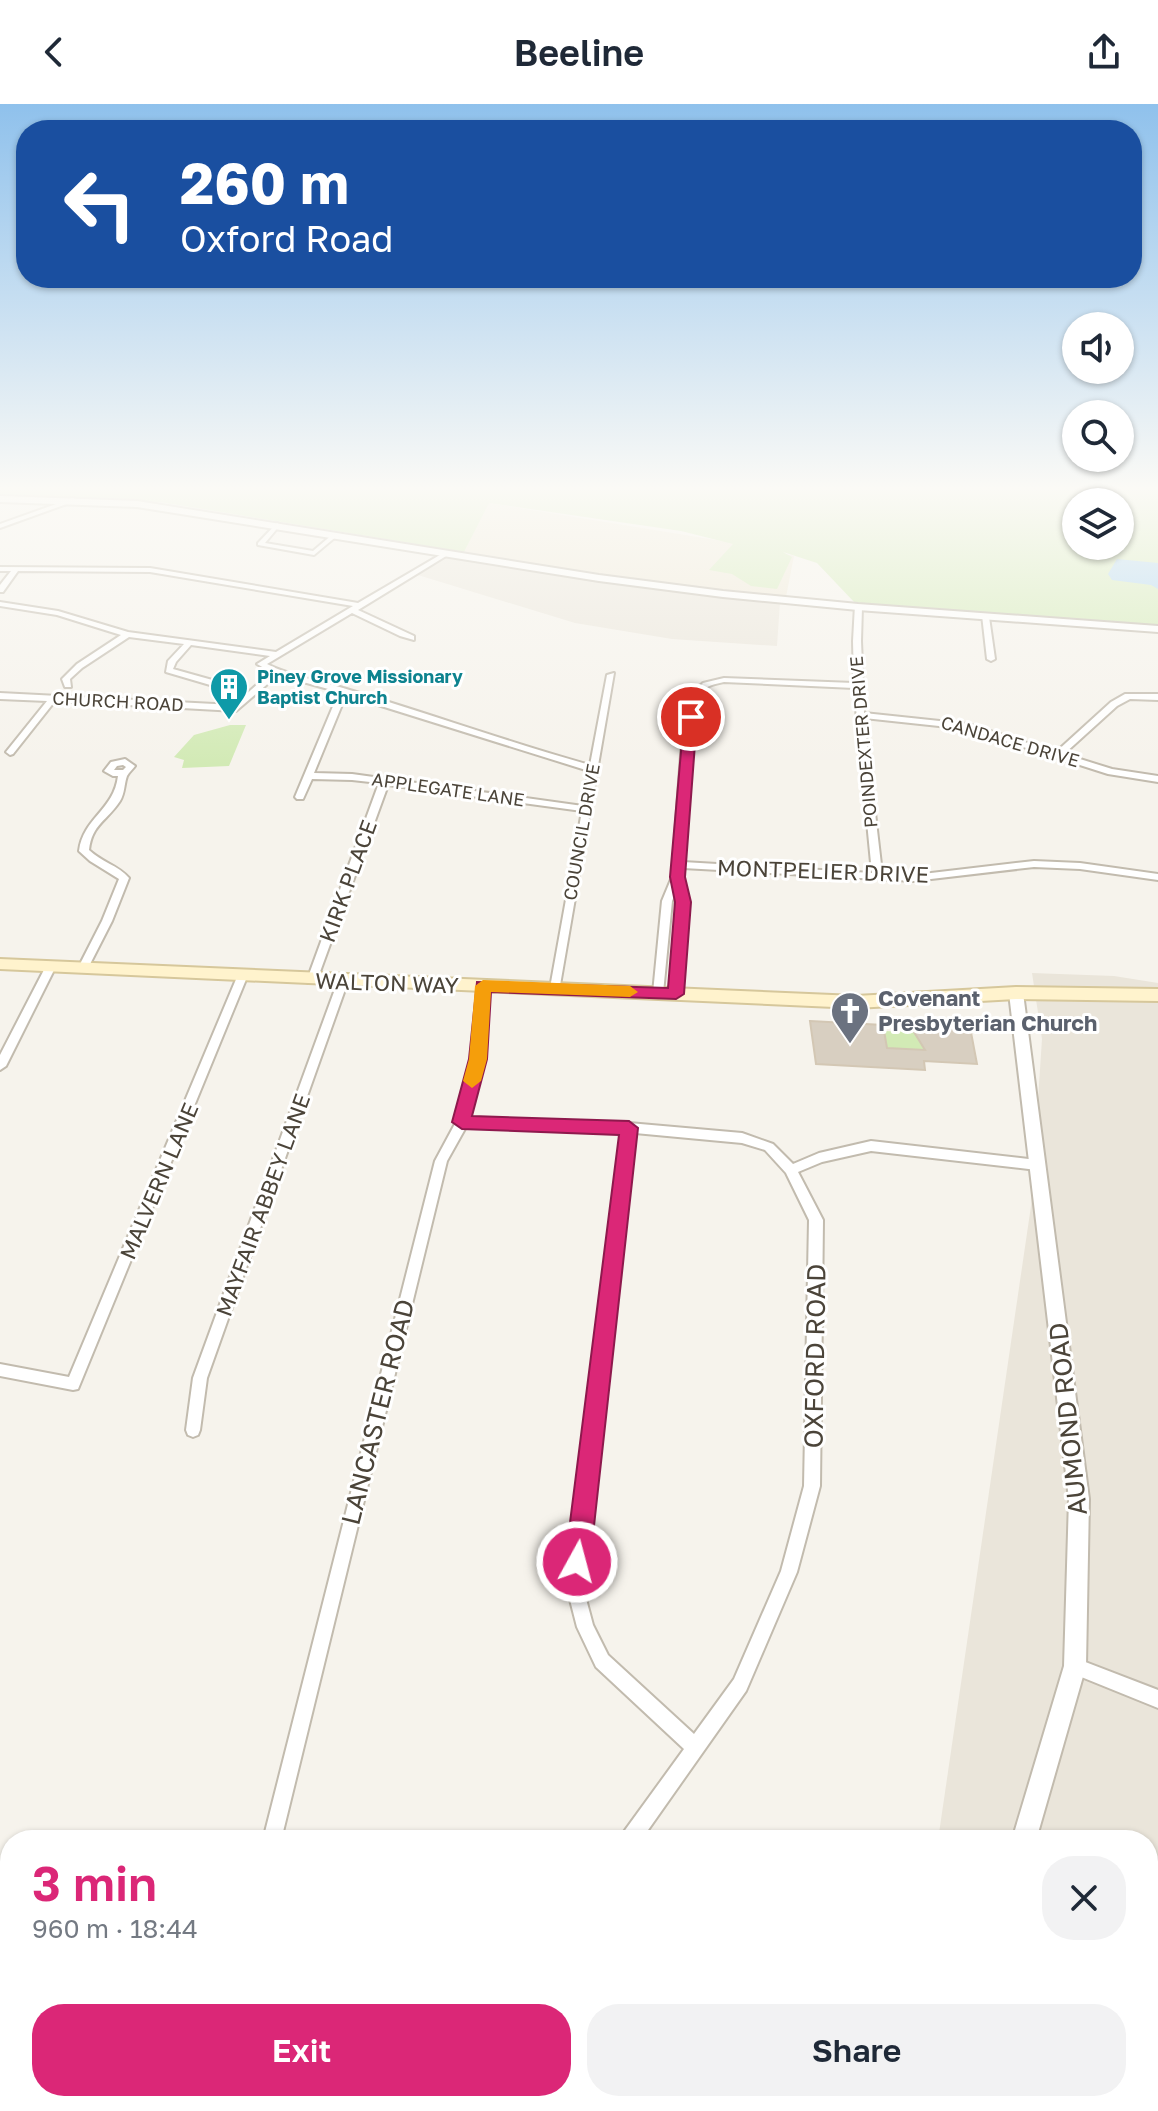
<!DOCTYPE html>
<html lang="en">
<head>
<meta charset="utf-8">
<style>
  :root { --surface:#fff; --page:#f2f2f3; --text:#1f2937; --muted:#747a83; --accent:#db2777 }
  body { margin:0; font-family:"Golos Text",sans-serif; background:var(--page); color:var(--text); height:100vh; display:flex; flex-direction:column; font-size:30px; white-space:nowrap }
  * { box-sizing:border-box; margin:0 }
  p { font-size:26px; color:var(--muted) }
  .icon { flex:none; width:44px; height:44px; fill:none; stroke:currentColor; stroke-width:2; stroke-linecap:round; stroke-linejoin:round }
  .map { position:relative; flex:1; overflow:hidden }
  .sheet { position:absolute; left:0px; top:1726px; width:1158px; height:282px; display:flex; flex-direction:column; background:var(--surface); border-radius:32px 32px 0 0; box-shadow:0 2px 6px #0004 }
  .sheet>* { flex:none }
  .top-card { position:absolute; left:16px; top:16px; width:1126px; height:168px; border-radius:32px; box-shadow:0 2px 6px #0004; background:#1a4fa0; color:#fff; overflow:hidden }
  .controls { position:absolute; left:1062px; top:208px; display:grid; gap:16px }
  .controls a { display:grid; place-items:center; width:72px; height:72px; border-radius:50%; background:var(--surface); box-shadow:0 2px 6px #0004; font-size:40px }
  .pin { position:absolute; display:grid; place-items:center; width:68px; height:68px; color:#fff; margin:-34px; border:4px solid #fff; border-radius:50%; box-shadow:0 2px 8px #0007 }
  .me { position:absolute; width:88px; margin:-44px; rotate:7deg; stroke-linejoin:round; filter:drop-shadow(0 0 6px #0008) }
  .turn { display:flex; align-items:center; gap:28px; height:168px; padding:0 32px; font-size:36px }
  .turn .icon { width:104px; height:104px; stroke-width:2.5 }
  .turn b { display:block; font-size:56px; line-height:68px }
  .round { display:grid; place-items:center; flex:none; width:84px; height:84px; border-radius:32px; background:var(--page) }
  .summary { display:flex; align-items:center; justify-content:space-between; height:136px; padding:0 32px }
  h1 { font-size:48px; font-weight:600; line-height:60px; color:var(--accent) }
  .button { display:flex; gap:16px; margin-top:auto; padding:16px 32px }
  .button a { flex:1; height:92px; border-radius:32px; background:var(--accent); color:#fff; font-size:32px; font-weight:600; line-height:92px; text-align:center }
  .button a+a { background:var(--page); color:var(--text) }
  header { display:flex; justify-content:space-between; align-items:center; height:104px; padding:0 32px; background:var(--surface); font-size:36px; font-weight:600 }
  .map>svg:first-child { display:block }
  .residential { fill:#eae5da }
  .education { fill:#efe8d6 }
  .green { fill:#d2eab5; fill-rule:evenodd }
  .water { fill:#a9d4f2 }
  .building { fill:#d8cfc1; stroke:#d3c7b4; stroke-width:2 }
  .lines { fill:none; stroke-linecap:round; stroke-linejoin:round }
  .minor-casing { stroke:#c2bbae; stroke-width:4 }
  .tertiary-casing { stroke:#c2bbae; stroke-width:4 }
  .secondary-casing { stroke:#d6c79b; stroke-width:4 }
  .minor { fill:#fff; fill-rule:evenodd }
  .tertiary { fill:#fff; fill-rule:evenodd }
  .secondary { fill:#fff3cd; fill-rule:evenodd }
  .route { fill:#db2777; stroke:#8e194d; stroke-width:2 }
  .slow { fill:#f59e0b }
  .labels { text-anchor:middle; stroke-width:6; stroke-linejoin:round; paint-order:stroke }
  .far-culture-label { font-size:18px; font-weight:bold; fill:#0d838f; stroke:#fff; text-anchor:start }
  .far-street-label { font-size:18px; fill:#4b4439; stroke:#fff }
  .street-label { font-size:22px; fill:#4b4439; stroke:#fff }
  .worship-label { font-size:22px; font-weight:bold; fill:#5b616d; stroke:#fff; text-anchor:start }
  .near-street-label { font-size:26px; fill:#4b4439; stroke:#fff }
</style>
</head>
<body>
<header><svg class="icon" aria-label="back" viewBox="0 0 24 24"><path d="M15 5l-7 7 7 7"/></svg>Beeline<svg class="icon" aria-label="share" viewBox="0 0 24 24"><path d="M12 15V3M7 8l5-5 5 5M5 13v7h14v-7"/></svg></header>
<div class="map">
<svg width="1158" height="2007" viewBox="0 0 1158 2007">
  <rect width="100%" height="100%" fill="#f6f3ec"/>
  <path class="residential" d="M449 453 780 498 777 542 672 535 575 519 418 471Z
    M1032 869 1114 872 1158 879V2007H916L917 1998H1148V1736H938L1031 1102 1042 935Z"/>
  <path class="education" d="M488 399 759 443 794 452 786 493 617 473 464 448Z"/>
  <path class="green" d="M0 381H1158V521L855 499 817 459 783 448 792 453 777 485 751 482 732 470 709 466 733 440 681 427 489 399 464 448 160 398 0 392ZM1076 398H1120V442H1076Z
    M230 621H246L229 662 182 664 184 656 174 653 194 631Z
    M884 927 914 928 930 946 887 944Z"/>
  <path class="water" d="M1117 455 1158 459V485L1151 481 1112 476 1108 470Z"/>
  <path class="building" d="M810 917 883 921 887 944 925 946 914 928 933 929 931 922 970 923 977 960 924 957 925 966 816 960Z"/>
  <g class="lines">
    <defs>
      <path id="minor" d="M73 394 76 396 75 397 0 424V420Z
        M277 419 280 421 265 439 313 447 333 430 338 431 314 451 258 441V439Z
        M445 448 451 449 358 506 414 532V536L400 532 352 509 267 560C290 572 318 576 343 584 425 608 507 638 590 661L607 571 614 569 559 887 555 888 550 884 582 707 388 681 317 876 316 879H308L307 876 379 679 352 676 312 675 303 695H297L295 693 339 588 278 571 236 607 55 597 13 650 10 651 6 648 47 597 0 595V589L234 601 271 568 257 560 270 552 191 541 176 558 173 565 223 579 228 588 221 590 217 583 166 568 168 557 184 540 129 533 82 564 70 575 71 583H65L62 575 77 560 121 531 57 511 0 502V498L58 507 128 528 276 548 353 502 150 468 18 467 3 488H0V481L11 467H0V463L150 464 358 499ZM346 591 589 667 583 702 352 670 314 669Z
        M855 501 862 503 861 537 864 609 968 620 1056 648 1111 598 1125 590H1158V596L1130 595 1117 602 1064 650 1112 665 1158 672V678L1108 670 967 625 864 614 882 769 914 771 1034 757 1080 759 1158 770V776L1080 765 1034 763 914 777 683 764 682 773 688 798 681 890 676 894 671 890 678 798 676 788 672 797 663 889 662 892H654L653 889 662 797 672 773 683 624 693 589 703 579 724 574 854 579 853 537ZM724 578 854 584 872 769 683 758C685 724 684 614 701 589 706 581 716 580 724 578Z
        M982 511 989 513 995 555 991 557 987 555Z
        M125 655 135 662C133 665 129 668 127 672 124 680 125 689 120 697 107 717 92 720 89 746 101 758 118 761 129 774L112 817 88 864 83 868 78 864 102 817 119 775 90 757 79 747C83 714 114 706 118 672H113L104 667 111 658ZM123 661 126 663 123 666H114L117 662Z
        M51 858 56 862 6 962 0 966V951L46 862Z
        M242 869 247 873 78 1285 73 1286 0 1272V1260L69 1273 237 873Z
        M343 873 348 877 207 1274 200 1326 198 1331 193 1333 188 1331 186 1326 193 1274 338 877Z
        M483 878 488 882 484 955 469 1014 629 1019 742 1029 773 1040 793 1060 819 1049 871 1037 1037 1056 1041 1058 1043 1061 1041 1064 1037 1066 871 1047 822 1058 798 1068 823 1116 820 1382 797 1468 746 1587 641 1736H621L623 1729 684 1645 596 1563 577 1523 566 1480 622 1028 466 1023 447 1057 281 1736H263L435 1057 456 1018 472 955 478 882ZM635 1029 742 1039 765 1046 786 1069 809 1116 804 1382 781 1467 734 1575 694 1630 608 1551 593 1521 582 1480Z
        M1075 1554 1158 1586V1604L1069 1568 1067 1562 1069 1556Z
        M196 1998H216L214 2007H194Z
        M431 1998H453L449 2007H427Z
        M1111 1998H1137L1141 2007H1115Z"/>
      <path id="tertiary" d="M0 392 137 397 599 471 723 487 858 500 1158 522V528L858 506 723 493 599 477 137 403 0 398Z
        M1016 884 1023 889 1089 1395 1086 1562 1036 1736H1012L1064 1562 1069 1395 1009 889Z
        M915 1998H943L939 2007H911Z"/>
      <path id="secondary" d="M0 855 856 892 1016 883 1158 885V897L1016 895 856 904 0 865Z"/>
    </defs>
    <use href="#minor" class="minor-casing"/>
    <use href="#tertiary" class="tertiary-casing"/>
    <use href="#secondary" class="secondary-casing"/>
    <use href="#minor" class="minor"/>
    <use href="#tertiary" class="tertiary"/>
    <use href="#secondary" class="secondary"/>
  </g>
  <linearGradient id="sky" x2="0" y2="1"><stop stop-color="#8fc1ec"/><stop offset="0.58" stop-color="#fbfaf6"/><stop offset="1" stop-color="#fbfaf6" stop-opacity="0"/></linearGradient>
  <rect width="1158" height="662" fill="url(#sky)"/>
  <path class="route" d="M691 609 697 613 685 773 691 798 684 890 676 895 491 888 487 955 472 1012 629 1017 638 1024 590 1458 586 1466 577 1469 569 1466 565 1458 619 1031 462 1025 452 1018 469 955 477 878 668 884 675 798 670 773 684 613Z"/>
  <path class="slow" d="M483 876 630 882 638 888 630 893 491 888 487 955 481 977 472 984 463 977 469 955 475 882Z"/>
  <defs>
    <symbol id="building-pin" viewBox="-11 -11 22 30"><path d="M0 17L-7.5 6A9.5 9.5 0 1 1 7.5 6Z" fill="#0f9aa8" stroke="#fff"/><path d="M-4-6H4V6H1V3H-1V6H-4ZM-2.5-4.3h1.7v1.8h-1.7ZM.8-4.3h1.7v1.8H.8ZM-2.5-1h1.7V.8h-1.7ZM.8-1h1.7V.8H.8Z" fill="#fff"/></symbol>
    <symbol id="church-pin" viewBox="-11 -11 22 30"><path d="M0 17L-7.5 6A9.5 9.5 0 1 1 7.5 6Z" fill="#6b7280" stroke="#fff"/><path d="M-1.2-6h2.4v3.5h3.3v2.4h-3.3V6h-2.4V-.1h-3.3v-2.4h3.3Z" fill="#fff"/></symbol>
  </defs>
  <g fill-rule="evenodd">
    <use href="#building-pin" x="207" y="561" width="44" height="60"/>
    <use href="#church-pin" x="828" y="885" width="44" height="60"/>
  </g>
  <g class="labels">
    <g class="far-culture-label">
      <text x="257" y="579">Piney Grove Missionary<tspan x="257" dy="21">Baptist Church</tspan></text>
    </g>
    <g class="far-street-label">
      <text transform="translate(118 598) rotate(3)" y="6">CHURCH ROAD</text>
      <text transform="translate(864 638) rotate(-95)" y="6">POINDEXTER DRIVE</text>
      <text transform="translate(1010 638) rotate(16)" y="6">CANDACE DRIVE</text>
      <text transform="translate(448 686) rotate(8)" y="6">APPLEGATE LANE</text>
      <text transform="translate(582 728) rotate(-80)" y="6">COUNCIL DRIVE</text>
    </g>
    <g class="street-label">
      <text transform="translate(823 767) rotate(2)" y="8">MONTPELIER DRIVE</text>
      <text transform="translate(348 777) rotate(-70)" y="8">KIRK PLACE</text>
      <text transform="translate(387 879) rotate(2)" y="8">WALTON WAY</text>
      <text transform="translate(159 1077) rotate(-67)" y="8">MALVERN LANE</text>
      <text transform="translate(263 1101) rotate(-70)" y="8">MAYFAIR ABBEY LANE</text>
    </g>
    <g class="worship-label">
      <text x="878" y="902">Covenant<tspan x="878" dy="25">Presbyterian Church</tspan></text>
    </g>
    <g class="near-street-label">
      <text transform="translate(815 1252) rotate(-89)" y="9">OXFORD ROAD</text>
      <text transform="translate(378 1308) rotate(-76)" y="9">LANCASTER ROAD</text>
      <text transform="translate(1068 1315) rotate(-96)" y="9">AUMOND ROAD</text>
    </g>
  </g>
</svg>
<div class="controls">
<a><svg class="icon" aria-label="sound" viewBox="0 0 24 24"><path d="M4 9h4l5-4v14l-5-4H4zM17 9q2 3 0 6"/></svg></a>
<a><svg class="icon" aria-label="search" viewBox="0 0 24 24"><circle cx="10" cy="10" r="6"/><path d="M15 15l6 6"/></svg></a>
<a><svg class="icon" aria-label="layers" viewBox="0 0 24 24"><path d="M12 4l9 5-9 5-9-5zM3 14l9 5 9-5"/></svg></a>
</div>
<div class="pin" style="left:691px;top:613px;background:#d93025"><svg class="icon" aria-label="arrive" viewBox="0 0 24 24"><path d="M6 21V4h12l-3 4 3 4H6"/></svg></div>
<svg class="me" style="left:577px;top:1458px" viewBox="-20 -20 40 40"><circle r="17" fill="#db2777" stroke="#fff" stroke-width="3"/><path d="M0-11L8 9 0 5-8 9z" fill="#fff"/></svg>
<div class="top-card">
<div class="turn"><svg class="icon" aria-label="left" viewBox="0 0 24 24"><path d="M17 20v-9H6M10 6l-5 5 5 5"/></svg><div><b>260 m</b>Oxford Road</div></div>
</div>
<section class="sheet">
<div class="summary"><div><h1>3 min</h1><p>960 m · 18:44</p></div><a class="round"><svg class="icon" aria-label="close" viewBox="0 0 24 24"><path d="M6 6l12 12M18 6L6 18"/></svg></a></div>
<div class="button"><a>Exit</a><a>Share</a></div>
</section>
</div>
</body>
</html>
